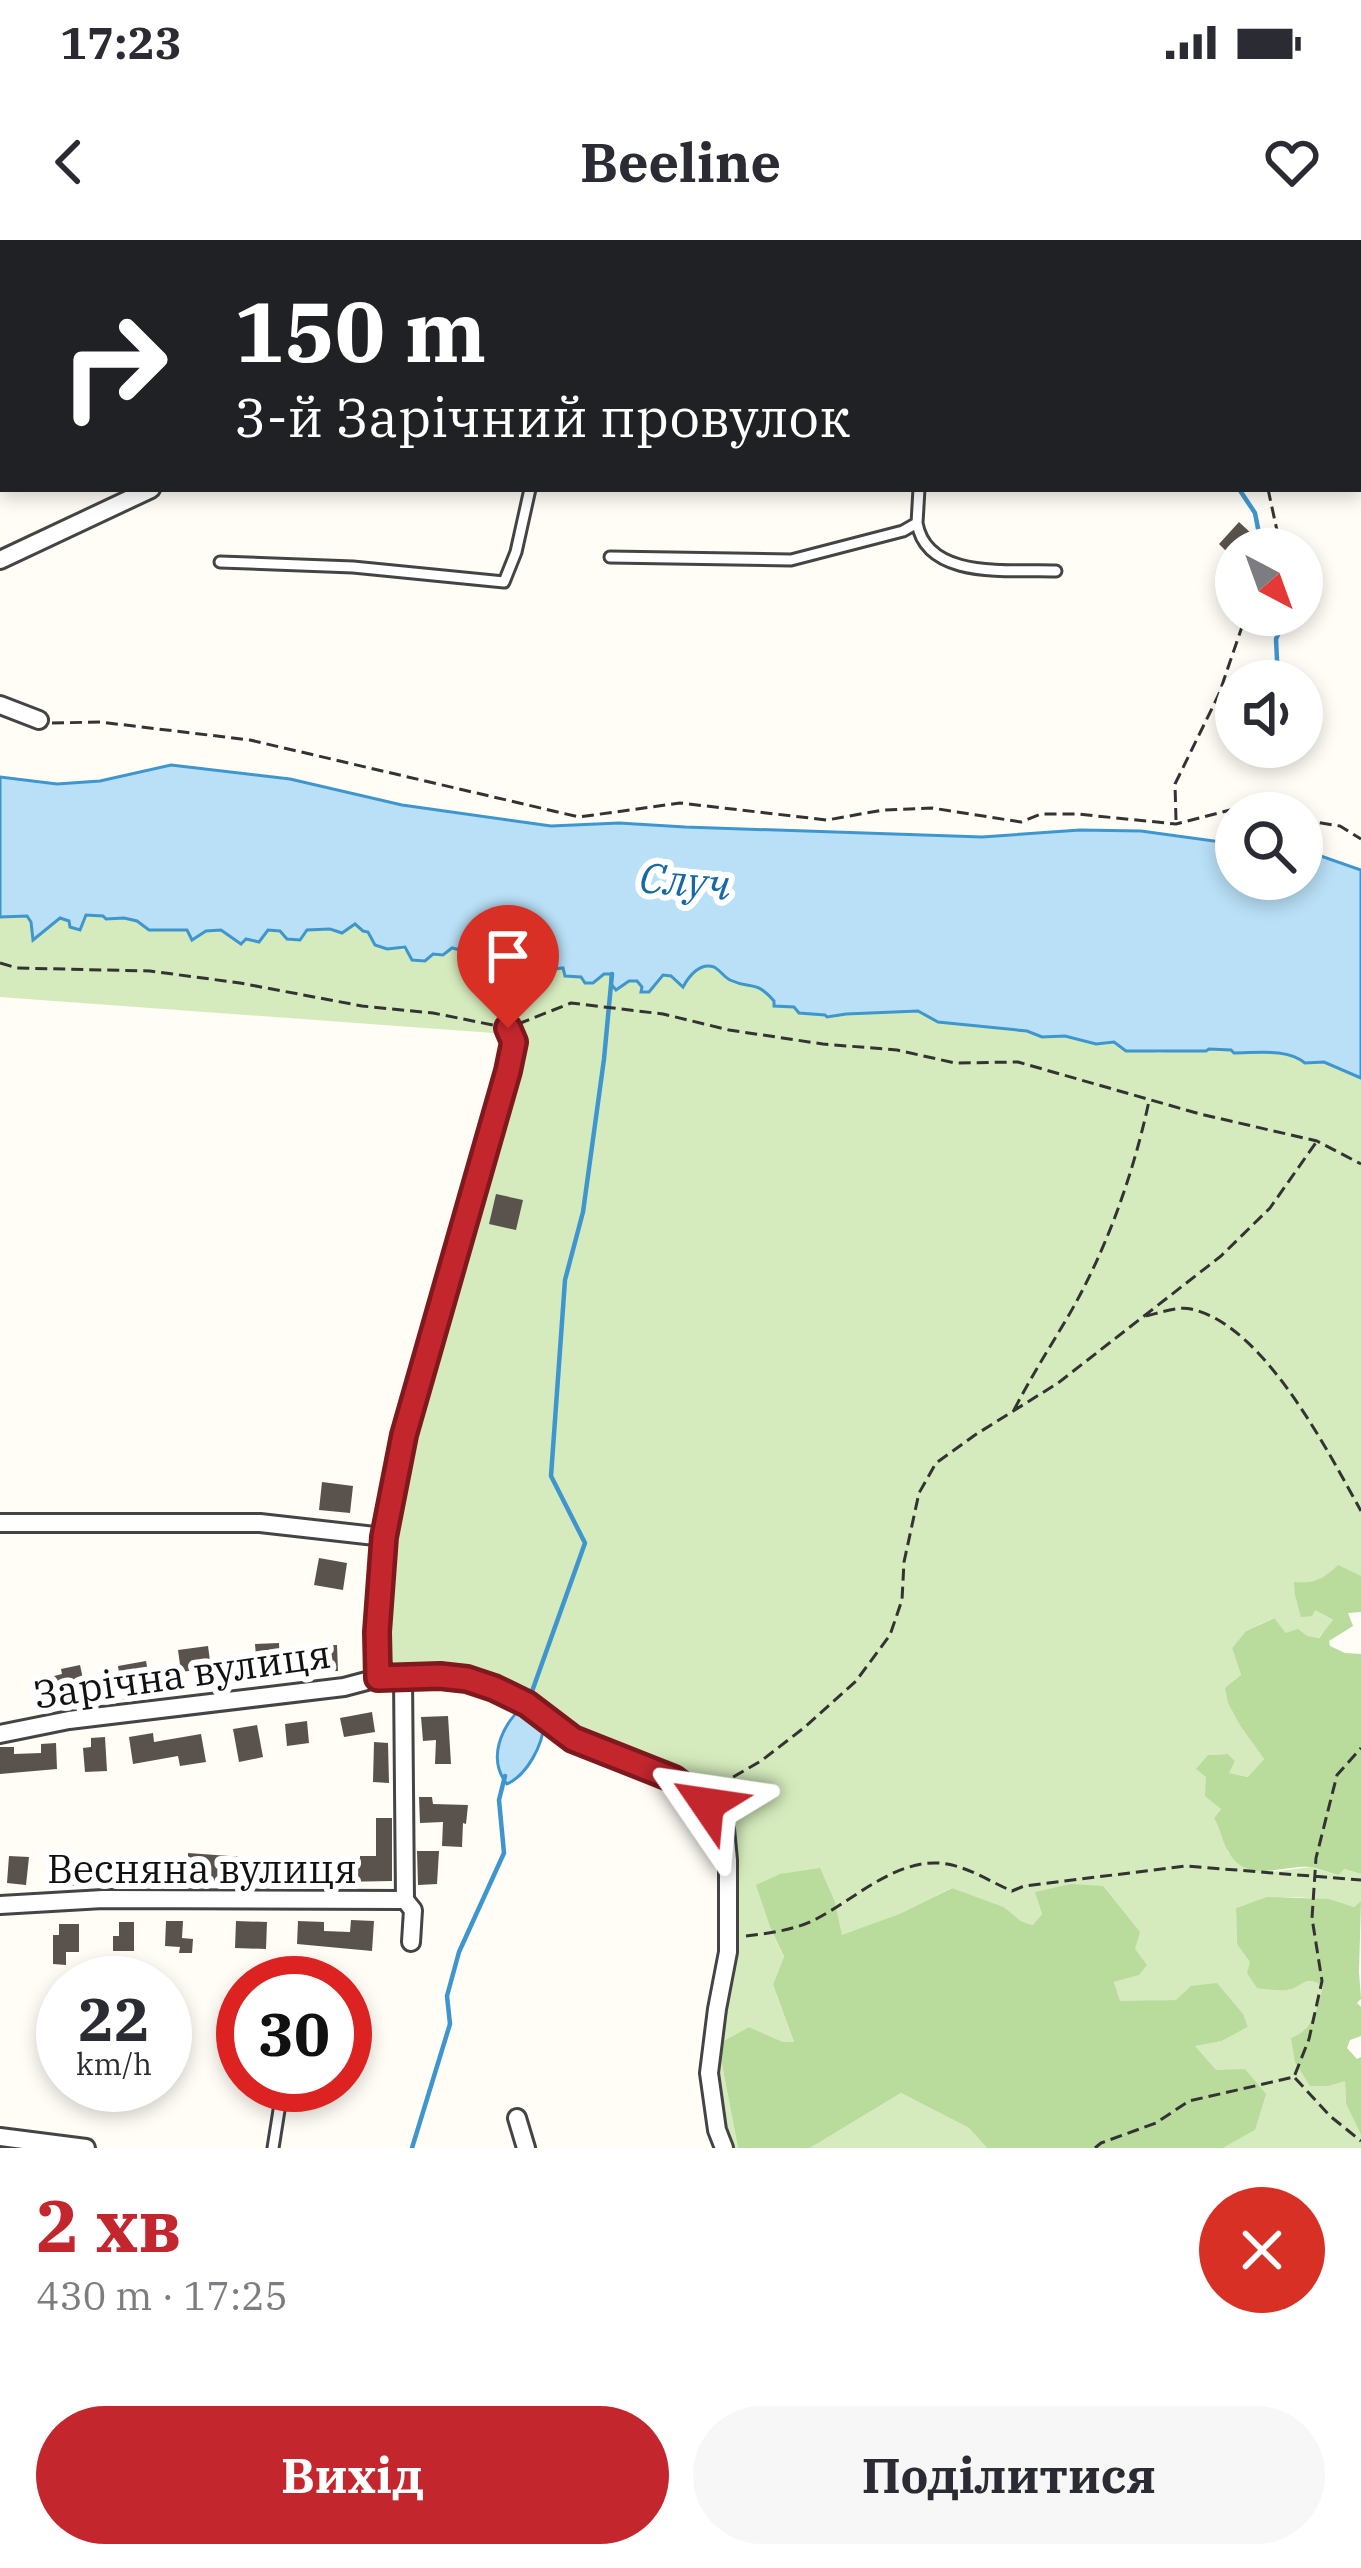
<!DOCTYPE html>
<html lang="uk">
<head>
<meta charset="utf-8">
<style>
  :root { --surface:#fff; --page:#f7f7f7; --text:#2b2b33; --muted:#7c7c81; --accent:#c4262e }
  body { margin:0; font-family:"IBM Plex Serif",serif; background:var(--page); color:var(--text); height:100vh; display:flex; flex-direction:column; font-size:45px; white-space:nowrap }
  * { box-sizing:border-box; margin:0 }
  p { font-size:39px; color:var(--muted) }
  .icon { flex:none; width:66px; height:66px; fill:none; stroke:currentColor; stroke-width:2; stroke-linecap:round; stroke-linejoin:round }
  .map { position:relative; height:1908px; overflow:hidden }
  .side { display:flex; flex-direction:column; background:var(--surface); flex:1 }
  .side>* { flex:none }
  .guide { position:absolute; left:0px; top:0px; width:1362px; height:252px; box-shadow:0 6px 18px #0003; background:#202124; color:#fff; overflow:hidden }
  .needle { width:78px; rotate:139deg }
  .controls { position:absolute; left:1215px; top:288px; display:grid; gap:24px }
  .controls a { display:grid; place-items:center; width:108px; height:108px; border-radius:50%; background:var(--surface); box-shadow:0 6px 18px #0003; font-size:60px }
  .speed { position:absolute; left:36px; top:1716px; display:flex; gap:24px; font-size:60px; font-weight:700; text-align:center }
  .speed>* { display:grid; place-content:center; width:156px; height:156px; border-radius:50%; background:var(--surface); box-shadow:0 6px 18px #0003; line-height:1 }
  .speed small { font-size:30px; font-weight:400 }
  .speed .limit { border:18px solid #d22; background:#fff; color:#111 }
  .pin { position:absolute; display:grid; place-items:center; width:102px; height:102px; color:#fff; margin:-123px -51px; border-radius:50% 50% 50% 0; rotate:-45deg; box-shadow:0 0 12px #0007 }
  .pin .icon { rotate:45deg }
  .me { position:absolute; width:132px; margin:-66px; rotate:302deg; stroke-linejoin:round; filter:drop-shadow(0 0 9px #0008) }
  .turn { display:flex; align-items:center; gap:42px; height:252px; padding:0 36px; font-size:54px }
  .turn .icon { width:156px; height:156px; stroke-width:2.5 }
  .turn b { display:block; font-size:84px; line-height:102px }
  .round { display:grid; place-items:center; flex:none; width:126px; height:126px; border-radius:63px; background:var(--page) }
  .overview { display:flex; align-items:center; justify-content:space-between; height:204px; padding:0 36px }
  h1 { font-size:72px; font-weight:700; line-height:90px; color:var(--accent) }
  .button { display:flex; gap:24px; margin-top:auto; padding:24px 36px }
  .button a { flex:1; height:138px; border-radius:72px; background:var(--accent); color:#fff; font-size:48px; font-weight:700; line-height:138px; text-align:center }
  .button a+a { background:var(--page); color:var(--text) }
  .status { display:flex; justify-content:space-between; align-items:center; height:84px; padding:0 60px; background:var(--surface); direction:ltr }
  .status svg { height:33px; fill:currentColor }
  header { display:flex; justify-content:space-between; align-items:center; height:156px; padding:0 36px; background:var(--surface); font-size:54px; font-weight:700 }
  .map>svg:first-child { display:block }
  .green { fill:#d5ebbd }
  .forest { fill:#b9dc9c }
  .water { fill:#b9e0f7; stroke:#3f96cf; stroke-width:3 }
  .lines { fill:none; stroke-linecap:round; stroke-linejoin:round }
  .stream { stroke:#3f96cf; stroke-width:4.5 }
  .building { fill:#5a524d }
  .lane-casing { stroke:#444; stroke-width:15 }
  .street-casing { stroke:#444; stroke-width:22 }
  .secondary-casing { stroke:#333; stroke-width:30 }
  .path { stroke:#333; stroke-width:3; stroke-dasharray:12 6; stroke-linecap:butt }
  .lane { stroke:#fff; stroke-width:9 }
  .street { stroke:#fff; stroke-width:16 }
  .secondary { stroke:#fff6b0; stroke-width:24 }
  .route-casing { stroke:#7f191e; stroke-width:30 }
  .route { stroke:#c4262e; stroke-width:21 }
  .labels { text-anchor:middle; stroke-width:12; stroke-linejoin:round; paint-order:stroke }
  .street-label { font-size:39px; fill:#111; stroke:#fff }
  .water-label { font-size:42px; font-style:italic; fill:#1768a6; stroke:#fff }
</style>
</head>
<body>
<div class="status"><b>17:23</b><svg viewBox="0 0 49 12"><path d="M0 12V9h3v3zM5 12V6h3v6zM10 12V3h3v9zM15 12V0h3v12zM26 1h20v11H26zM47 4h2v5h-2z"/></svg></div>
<header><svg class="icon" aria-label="back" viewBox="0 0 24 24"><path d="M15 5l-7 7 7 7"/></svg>Beeline<svg class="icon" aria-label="heart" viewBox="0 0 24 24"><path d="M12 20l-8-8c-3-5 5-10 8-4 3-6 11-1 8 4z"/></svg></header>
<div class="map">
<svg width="1361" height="1908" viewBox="0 0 1361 1908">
  <rect width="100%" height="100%" fill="#fffdf5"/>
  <path class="green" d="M86 675 104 676 106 679 124 678 137 681 149 690H221L246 699 267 690 326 691 356 683 387 709C406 707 417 714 431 714 445 714 450 707 464 711L477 704 485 705 490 710 508 709 513 715 563 728 593 743 604 734 637 741 642 747 663 735 686 739 700 727 710 726 718 729 727 740 763 747 774 761 795 767 800 773 825 775 828 777 846 774 918 771 938 782 1027 791 1042 797 1065 796 1096 804 1114 802 1159 813 1175 809 1205 811 1208 809 1232 810 1234 813C1257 813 1287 809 1305 823L1323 822 1361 838V1336C1338 1329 1312 1341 1295 1356L1299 1369H1314L1334 1381 1318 1398 1286 1393 1273 1378 1246 1391 1232 1408 1241 1435V1487L1264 1519 1249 1537 1228 1533 1235 1521 1228 1514 1208 1515 1206 1537 1221 1569 1214 1578 1222 1590 1228 1613 1271 1632 1311 1627 1337 1635 1343 1629 1361 1634V1661L1354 1667C1314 1655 1274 1653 1236 1668L1237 1704 1288 1750C1302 1743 1310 1736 1323 1746L1313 1781 1301 1794 1345 1840 1346 1864 1361 1895V1908H1223L1255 1890 1216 1831 1194 1805 1222 1801 1248 1787 1242 1774 1176 1760 1120 1762 1114 1742 1138 1735 1036 1652 1042 1674 1034 1685 1021 1681 1004 1667 951 1648 899 1674 842 1696 835 1662 757 1645 770 1687 784 1718 773 1746 794 1802H783L749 1787 718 1804 738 1908H724L709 1833 728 1620 708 1564 573 1500 493 1448 378 1438 384 1297 522 795 0 757V677L27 676 31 682 33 698 60 678 70 682 79 690Z
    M901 1853 969 1888 987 1908H810Z"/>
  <path class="forest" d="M1338 1325 1361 1336V1372L1348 1373 1353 1386 1329 1401 1330 1406 1345 1413 1361 1414V1634L1344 1629 1338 1635C1329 1633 1319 1628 1310 1627 1283 1625 1247 1644 1229 1613 1222 1602 1221 1589 1214 1578L1221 1569 1205 1556 1206 1537 1196 1529 1208 1515 1228 1514 1235 1521 1229 1533 1248 1537 1264 1519 1241 1487 1228 1463 1225 1448 1241 1435 1232 1408 1246 1391 1274 1378 1286 1393 1298 1389 1307 1396 1319 1398 1333 1380 1315 1370 1312 1376 1301 1377 1295 1356 1294 1342C1315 1344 1323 1339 1338 1325Z
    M820 1628 835 1662 842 1695 899 1674 952 1648 1004 1667 1021 1681 1033 1685 1042 1674 1035 1652 1071 1644 1103 1646 1140 1692 1135 1709 1147 1725 1139 1735 1114 1742 1120 1761 1176 1760 1191 1746 1217 1743 1243 1774 1248 1787 1222 1801 1195 1806 1216 1830 1245 1829 1266 1854 1255 1890 1223 1908H987L969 1888 901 1853 810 1908H738L718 1804 749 1787 783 1802H794L773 1745 784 1717 770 1687 756 1645 780 1634Z
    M1267 1657 1329 1659 1354 1667 1361 1661 1359 1732 1361 1759 1357 1763 1361 1767V1796L1350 1800 1347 1808 1357 1819 1361 1817V1895L1346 1864 1345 1841 1328 1846H1310L1295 1822 1291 1798C1314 1790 1317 1768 1323 1746 1304 1734 1304 1747 1287 1750 1278 1751 1266 1749 1257 1748L1247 1733 1250 1722 1237 1704 1236 1668Z"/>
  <path class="water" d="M171 525 290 539 402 565 551 586 619 583 685 587 982 597 1080 590 1141 591 1236 604V639H1302V613L1318 615 1361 630V838L1324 822 1305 823C1287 808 1257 813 1234 813L1231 810 1209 809 1206 811H1126L1114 802 1096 804 1065 796 1042 797 1027 791 938 782 918 771 846 774 827 777 825 775 799 773 794 767 774 766V761C755 739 751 750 730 740 724 737 720 730 714 727 700 722 689 736 683 747L671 736 663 735 649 752H641L642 747 637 741H629L616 750 611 744V734H604L593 743H585L581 737 565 736 563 728 545 730C535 717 518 721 508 709L490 711 485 705 477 704 464 711 452 708 443 715 433 714 425 721 412 720 405 707 387 709 375 705 368 692 363 691 355 684 342 693 330 689 307 690 300 700 287 699 280 691 268 690 259 702 246 699 241 704 221 690 206 691 192 700 187 690H149L137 681 124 678 106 679 103 676 86 675 80 690 70 687 69 681 60 678 33 700 31 682 27 676 0 677V537L57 544 100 541Z
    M522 1467 544 1483C543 1505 527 1535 507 1544 487 1519 501 1487 522 1467Z"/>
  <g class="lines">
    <path class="stream" d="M1239 249 1255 273 1262 309
      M1278 441 1276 399 1287 375
      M530 1457 585 1303 551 1236 565 1040 583 972 604 819 612 734
      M412 1908 450 1784 447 1756 459 1712 504 1613 499 1560 505 1536"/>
  </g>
  <path class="building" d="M1239 282 1268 309H1236V321L1219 304Z
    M496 954 523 960 516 990 489 984Z
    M322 1242 353 1246 350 1273 319 1270Z
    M319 1318 347 1323 343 1350 314 1345Z
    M279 1403 280 1427 257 1428 255 1404Z
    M337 1405 338 1431 312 1432 311 1406Z
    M208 1406 211 1428 181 1432 178 1410Z
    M146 1421 152 1454 123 1460 118 1426Z
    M80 1425 85 1448 54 1455 50 1437 62 1434 61 1429Z
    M372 1472 375 1492 344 1497 340 1478Z
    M448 1476 451 1524H435L436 1500 423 1501 421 1477Z
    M307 1481 309 1503 287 1506 285 1484Z
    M257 1485 263 1517 239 1522 233 1489Z
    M153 1493 154 1502 201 1494 206 1522 180 1526 178 1516 133 1524 129 1497Z
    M105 1497 107 1531 85 1532 83 1508 91 1507V1498Z
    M374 1502 388 1503 389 1543 373 1542Z
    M56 1503 57 1529 0 1534V1507H14V1514L41 1513V1504Z
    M419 1557H432L433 1564 468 1565 466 1584 463 1583 462 1607 442 1606 443 1582 420 1583Z
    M376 1578H392V1641L281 1643V1618H360V1616H376Z
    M417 1611H439L437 1644 418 1645Z
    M188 1613 243 1617 242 1629H248V1641H187V1632H180L181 1620H188Z
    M9 1616 29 1617 26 1645 7 1643Z
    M63 1619 88 1620 87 1646 61 1645Z
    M112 1619 138 1620 137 1646H118L119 1634H112Z
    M351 1680 374 1681 372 1711 297 1704 298 1681 324 1682V1691L350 1692Z
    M166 1681H183L182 1698 193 1699 192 1713H179L180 1707 165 1706Z
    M236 1681 267 1682 266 1709 235 1708Z
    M119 1682H134V1711H113V1696H119Z
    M59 1684H79V1712H66V1725L53 1724V1695H59Z"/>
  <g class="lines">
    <defs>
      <path id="lane" d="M917 283C927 341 1011 329 1056 331
        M610 317 791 320 903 291 917 283 919 249
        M220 322 353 327 504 342 516 312 530 249
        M384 1297 404 1195 508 831 515 802 509 788
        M273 1908 283 1845"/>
      <path id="street" d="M1012 0V3
        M1360 0 1361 4
        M0 320 151 249
        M0 465 39 480
        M0 1283H260L384 1297 377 1392 378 1438
        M403 1437 405 1660
        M0 1494 69 1480 344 1447 378 1438 440 1436 467 1439 493 1448 527 1464 573 1500 673 1539 708 1564 725 1589 728 1620V1712L717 1769 709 1833 717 1890 724 1908
        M0 1665 103 1659 405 1660 413 1670 411 1702
        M517 1878 526 1908
        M0 1897 86 1908"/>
      <path id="secondary" d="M1359 60H1361
        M0 84 3 83"/>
    </defs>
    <use href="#lane" class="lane-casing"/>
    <use href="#street" class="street-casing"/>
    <use href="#secondary" class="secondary-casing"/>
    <path class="path" d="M152 0H180
      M1359 112 1361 106
      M1268 249 1281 309
      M52 483 100 482 250 500 579 577 680 563 827 580 883 570 932 568 1021 582 1041 574H1077L1176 584 1234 569 1260 573
      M1176 580 1175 544 1219 454 1246 375
      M1302 580 1340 586 1361 599
      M0 723 17 728 150 731 240 743 362 766 433 773 498 786
      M518 784 571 763 663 774 729 790 823 804 897 810 955 823 1018 822 1200 874 1317 901 1361 924
      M1146 1076C1159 1073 1178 1066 1191 1069 1264 1085 1327 1210 1361 1271
      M1014 1170C1030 1139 1048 1110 1066 1080 1105 1014 1133 936 1149 861
      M720 1549 728 1540 761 1521 805 1487 856 1441 890 1395 902 1360 904 1322 919 1253 936 1223 975 1195 1058 1143 1221 1016 1270 968 1317 901
      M746 1696C770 1693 796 1690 818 1678 858 1657 902 1613 952 1625 973 1630 993 1643 1012 1651L1024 1646 1186 1626 1361 1640
      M1295 1838 1330 1876 1361 1901
      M1095 1908 1101 1903 1156 1883 1189 1861 1294 1837 1309 1799 1322 1741 1312 1678 1316 1618 1337 1535 1361 1508"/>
    <use href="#lane" class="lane"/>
    <use href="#street" class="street"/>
    <use href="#secondary" class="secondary"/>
  </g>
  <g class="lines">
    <defs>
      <path id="route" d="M508 788 514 802 508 831 404 1195 384 1297 377 1392 378 1438 440 1436 467 1439 494 1448 527 1464 573 1499 674 1539 707 1564"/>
    </defs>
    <use href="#route" class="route-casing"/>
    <use href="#route" class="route"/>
  </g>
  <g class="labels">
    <g class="street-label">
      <text transform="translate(182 1434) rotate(-8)" y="14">Зарічна вулиця</text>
      <text x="202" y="1643">Весняна вулиця</text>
    </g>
    <g class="water-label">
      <text transform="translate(685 641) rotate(5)" y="15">Случ</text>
    </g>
  </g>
</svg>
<div class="controls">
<a><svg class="needle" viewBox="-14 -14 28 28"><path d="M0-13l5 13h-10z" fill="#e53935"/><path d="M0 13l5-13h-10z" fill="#7c7c81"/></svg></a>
<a><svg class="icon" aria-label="sound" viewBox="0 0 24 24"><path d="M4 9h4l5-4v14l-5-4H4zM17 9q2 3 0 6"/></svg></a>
<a><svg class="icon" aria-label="search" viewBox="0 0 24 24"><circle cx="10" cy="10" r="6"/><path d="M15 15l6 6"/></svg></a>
</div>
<div class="speed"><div>22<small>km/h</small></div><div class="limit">30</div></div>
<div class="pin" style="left:508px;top:788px;background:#d93025"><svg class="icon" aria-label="arrive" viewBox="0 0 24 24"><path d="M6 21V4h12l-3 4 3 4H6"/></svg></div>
<svg class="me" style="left:707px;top:1564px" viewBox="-20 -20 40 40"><path d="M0-17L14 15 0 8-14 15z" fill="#c4262e" stroke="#fff" stroke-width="4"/></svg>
<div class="guide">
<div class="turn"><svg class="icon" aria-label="right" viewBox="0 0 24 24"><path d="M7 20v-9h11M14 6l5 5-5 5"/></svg><div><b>150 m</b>3-й Зарічний провулок</div></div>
</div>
</div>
<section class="side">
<div class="overview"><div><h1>2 хв</h1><p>430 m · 17:25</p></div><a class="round" style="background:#d93025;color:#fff"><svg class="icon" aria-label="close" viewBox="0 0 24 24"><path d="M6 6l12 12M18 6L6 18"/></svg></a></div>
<div class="button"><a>Вихід</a><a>Поділитися</a></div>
</section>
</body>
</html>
